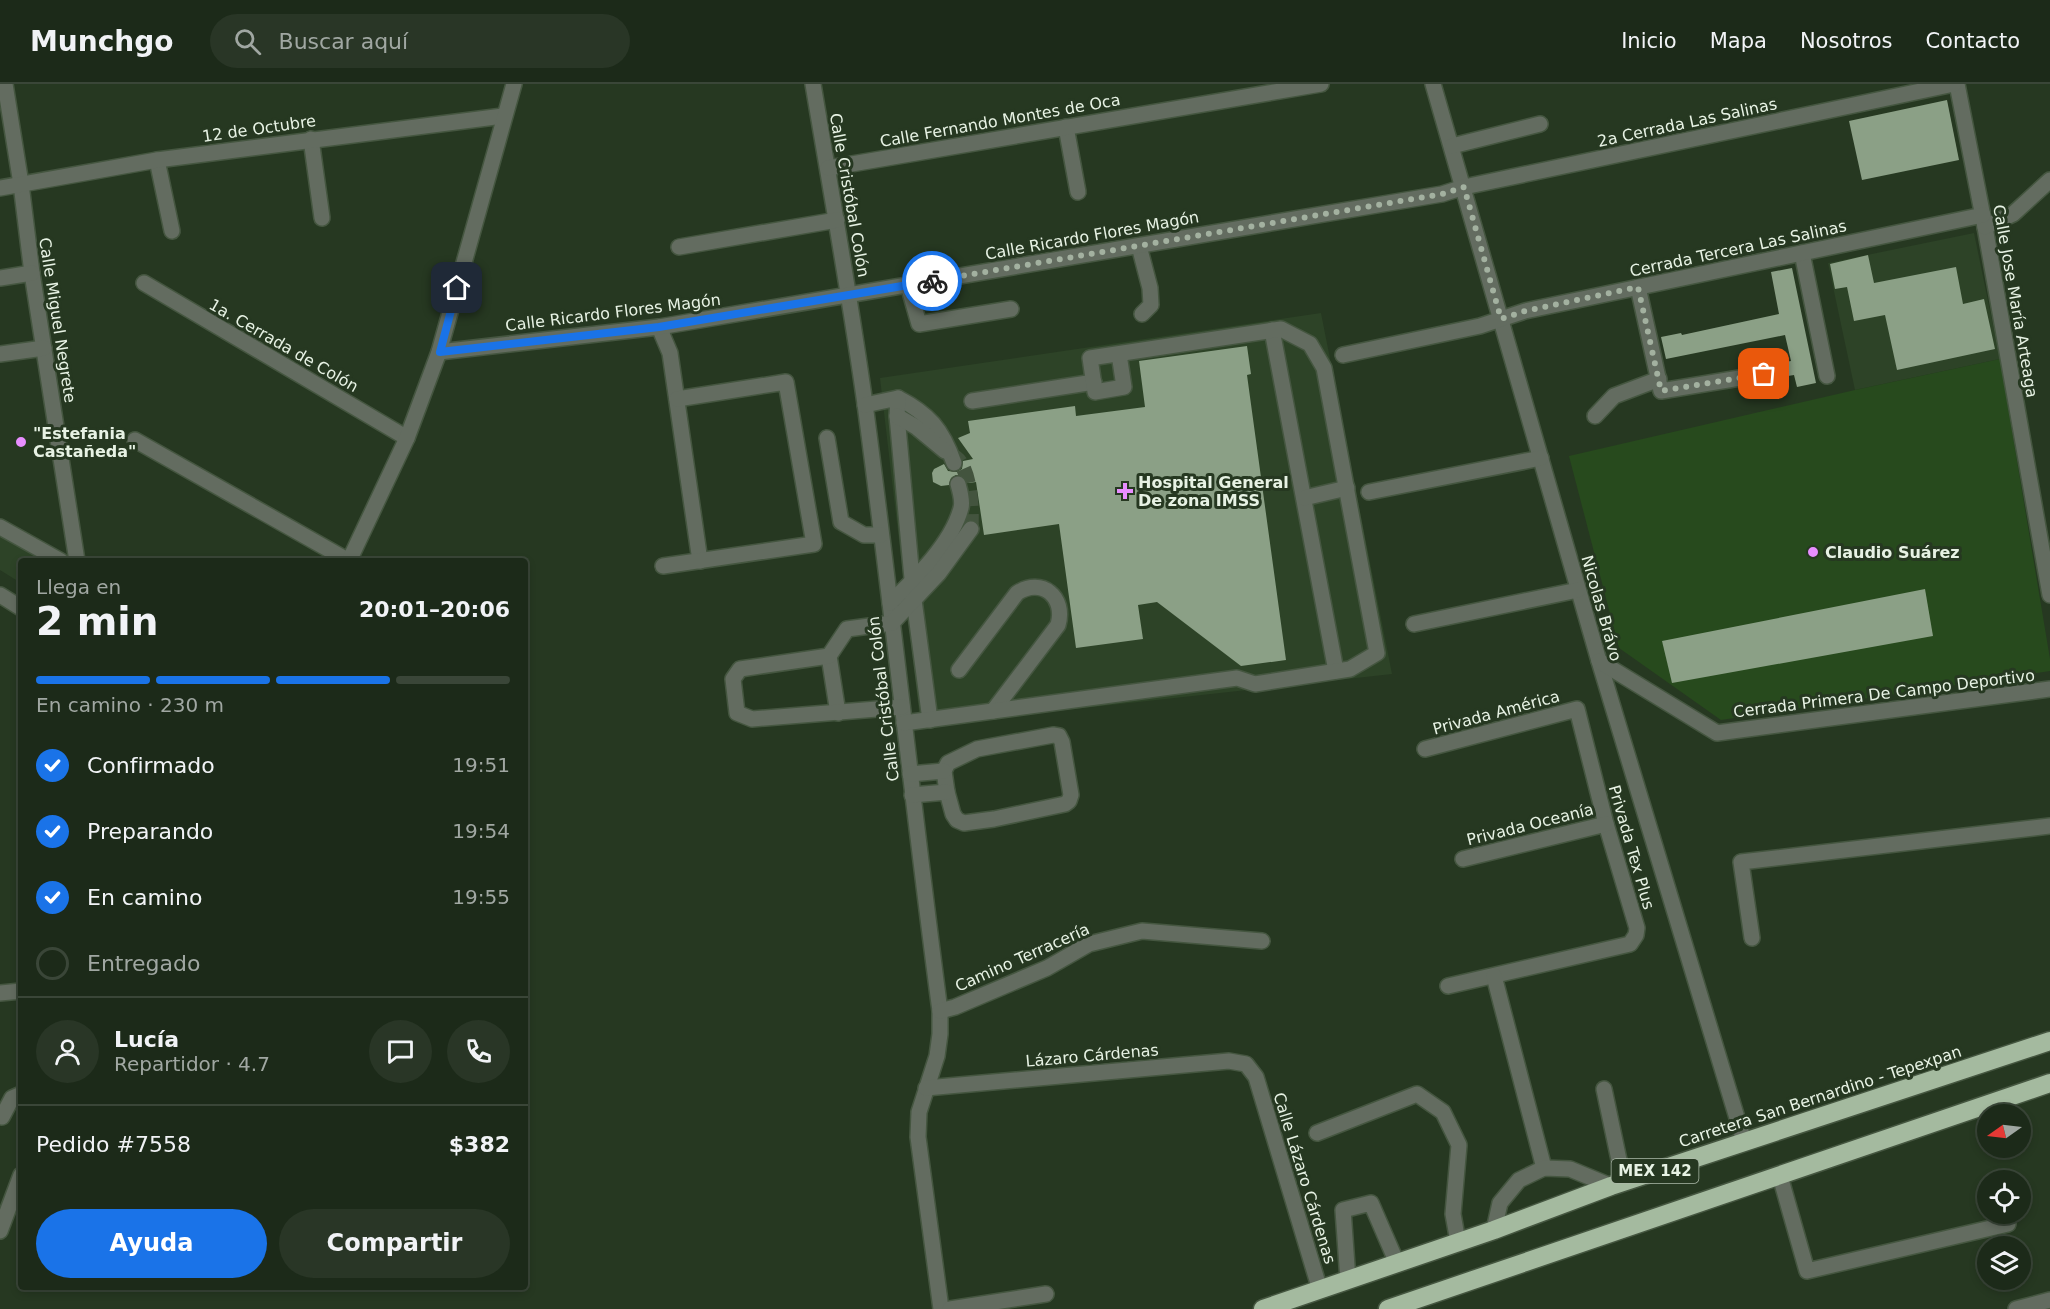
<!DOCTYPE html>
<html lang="es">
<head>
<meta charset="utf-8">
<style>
  :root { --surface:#1c2a19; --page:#293626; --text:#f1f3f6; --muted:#a0a7a2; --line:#3a4638; --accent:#1a73e8 }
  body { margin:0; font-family:"DejaVu Sans",sans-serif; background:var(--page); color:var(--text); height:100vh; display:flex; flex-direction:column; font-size:22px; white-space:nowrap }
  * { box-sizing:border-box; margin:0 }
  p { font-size:20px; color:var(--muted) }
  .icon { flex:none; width:33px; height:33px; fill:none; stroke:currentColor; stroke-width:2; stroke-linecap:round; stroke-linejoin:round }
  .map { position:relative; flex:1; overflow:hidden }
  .details { position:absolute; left:18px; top:474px; width:510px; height:732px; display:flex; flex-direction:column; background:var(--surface); border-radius:6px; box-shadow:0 3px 9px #0003,0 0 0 2px var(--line) }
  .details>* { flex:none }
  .needle { width:39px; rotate:256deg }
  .buttons { position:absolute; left:1977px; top:1020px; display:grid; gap:12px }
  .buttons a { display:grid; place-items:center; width:54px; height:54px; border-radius:50%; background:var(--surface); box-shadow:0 3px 9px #0003,0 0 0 2px var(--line); font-size:30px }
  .pin { position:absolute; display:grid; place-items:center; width:51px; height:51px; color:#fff; margin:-26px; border-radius:12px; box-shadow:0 3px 9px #0006 }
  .courier { position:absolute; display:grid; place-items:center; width:60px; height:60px; margin:-30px; border:4px solid #1a73e8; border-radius:50%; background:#fff; color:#222; box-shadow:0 2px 8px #0007 }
  .headline em { font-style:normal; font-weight:800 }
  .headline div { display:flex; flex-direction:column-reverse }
  .headline { display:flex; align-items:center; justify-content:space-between; height:102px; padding:0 18px }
  h1 { font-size:39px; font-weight:800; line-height:45px }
  .bar { display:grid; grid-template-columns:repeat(4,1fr); gap:9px 6px; align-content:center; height:72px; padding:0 18px }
  .bar i { height:8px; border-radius:4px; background:var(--line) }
  .bar .active { background:var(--accent) }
  .bar p { grid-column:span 4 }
  .line { display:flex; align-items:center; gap:15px; padding:0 18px; border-top:2px solid var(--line) }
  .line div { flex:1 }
  .round { display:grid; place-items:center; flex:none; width:63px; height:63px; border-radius:32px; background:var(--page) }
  ol { padding:0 18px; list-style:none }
  li { display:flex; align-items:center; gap:18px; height:66px }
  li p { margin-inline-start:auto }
  li .icon { padding:6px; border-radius:50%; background:var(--accent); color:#fff; stroke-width:4 }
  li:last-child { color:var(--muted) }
  li i { width:33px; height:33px; border:3px solid var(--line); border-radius:50% }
  .button { display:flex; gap:12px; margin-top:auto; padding:12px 18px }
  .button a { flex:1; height:69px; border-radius:36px; background:var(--accent); color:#fff; font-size:24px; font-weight:800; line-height:69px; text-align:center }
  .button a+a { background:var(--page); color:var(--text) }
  header { display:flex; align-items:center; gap:36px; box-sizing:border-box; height:84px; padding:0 30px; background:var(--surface); border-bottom:2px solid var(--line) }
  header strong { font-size:28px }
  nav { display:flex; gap:33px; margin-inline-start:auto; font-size:21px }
  .search { width:420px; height:54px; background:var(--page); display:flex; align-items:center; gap:15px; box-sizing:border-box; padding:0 21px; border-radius:33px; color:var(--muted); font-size:22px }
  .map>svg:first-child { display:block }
  .built { fill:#2d4327 }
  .green { fill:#274a1d }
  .building { fill:#8ba086 }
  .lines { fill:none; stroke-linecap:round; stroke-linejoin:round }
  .minor-tunnel { stroke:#43543e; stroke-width:15; stroke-dasharray:15 8; stroke-linecap:butt }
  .minor-casing { stroke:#455640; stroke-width:18 }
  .highway-casing { stroke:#455640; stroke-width:21 }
  .minor { stroke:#636c60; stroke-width:15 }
  .highway { stroke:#a4ba9f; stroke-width:18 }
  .done { stroke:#a3b1a0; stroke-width:6; stroke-dasharray:0 10.8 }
  .route { stroke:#1a73e8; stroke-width:8 }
  .poi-dot { fill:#e88eff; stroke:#263821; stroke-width:2 }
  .labels { text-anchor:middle; stroke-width:6; stroke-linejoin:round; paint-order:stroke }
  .shield { fill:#263821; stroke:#adbaaa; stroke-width:1.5 }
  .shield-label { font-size:15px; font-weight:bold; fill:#e7f2e4 }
  .street-label { font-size:16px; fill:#e7f2e4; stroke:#263821 }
  .poi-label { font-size:16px; font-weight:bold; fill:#e7f2e4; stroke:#263821; text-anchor:start }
</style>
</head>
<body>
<header>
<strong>Munchgo</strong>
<div class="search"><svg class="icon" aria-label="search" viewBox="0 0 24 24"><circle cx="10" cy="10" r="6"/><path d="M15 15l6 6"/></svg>Buscar aquí</div>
<nav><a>Inicio</a><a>Mapa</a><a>Nosotros</a><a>Contacto</a></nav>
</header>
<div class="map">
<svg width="2050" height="1225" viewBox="0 0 2050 1225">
  <rect width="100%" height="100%" fill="#263821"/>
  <g class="built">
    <polygon points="1974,149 2000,275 1855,306 1828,179"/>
    <polygon points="1321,229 1392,590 1020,631 921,645 880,294"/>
    <polygon points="0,450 47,477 21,477 21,499 0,486"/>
  </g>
  <polygon class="green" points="2000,275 2050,575 2050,587 1721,636 1619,564 1569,372 1855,306"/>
  <g class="building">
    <polygon points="1947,16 1959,76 1862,96 1849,37"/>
    <polygon points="1868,171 1874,199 1956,183 1963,220 1984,215 1995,265 1897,286 1885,231 1854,237 1847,203 1835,205 1830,180"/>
    <polygon points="1792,184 1816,299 1797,303 1794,291 1788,292 1785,278 1791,277 1785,251 1666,275 1661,253 1681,249 1682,251 1779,230 1771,188"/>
    <polygon points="1247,262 1251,290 1247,291 1286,576 1241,582 1157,518 1138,521 1143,555 1076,564 1059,440 984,451 976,398 968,399 964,393 956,391 951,394 949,401 941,402 933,398 932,389 934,385 944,380 948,387 957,388 962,385 963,377 973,375 958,354 970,349 968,337 1075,322 1076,332 1145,323 1139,277"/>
    <polygon points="1925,505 1933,552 1672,599 1662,557"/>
  </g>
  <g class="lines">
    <path class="minor-tunnel" d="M 948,369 C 952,371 958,374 960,378 C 971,394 972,426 971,445"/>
    <g class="minor-casing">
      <g id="minor">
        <polyline points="5,0 21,100 32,189 77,477"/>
        <path d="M 813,0 C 831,107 850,213 865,320 C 892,522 913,725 940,927 L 940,950 L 937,972 L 919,1028 L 918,1053 L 941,1225"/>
        <polyline points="1433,0 1599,577 1744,1057"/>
        <polyline points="1957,0 1985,143 2050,511"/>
        <polyline points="1066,43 1078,108"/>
        <polyline points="311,55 322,134"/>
        <polyline points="1452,62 1540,40"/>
        <polyline points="157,76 172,147"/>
        <polyline points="828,84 1321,0"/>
        <polyline points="0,104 157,76 503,32"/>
        <polyline points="1985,143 2013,130 2050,96"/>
        <polyline points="1139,162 1150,204 1151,221 1142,230"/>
        <polyline points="679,163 837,136"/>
        <polyline points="1802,169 1827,292"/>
        <polyline points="0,194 32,189"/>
        <polyline points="144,199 407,354"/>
        <polyline points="908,201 919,240 1011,225"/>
        <polyline points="1638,203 1661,307 1764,290"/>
        <polyline points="659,243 670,269 700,477"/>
        <polyline points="1272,246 1336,587"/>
        <polyline points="439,268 659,243 1442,110 1464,103 1954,0"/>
        <polyline points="0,270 44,264"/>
        <polyline points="1343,271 1480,242 1525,227 1983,131"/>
        <path d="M 898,314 C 929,330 942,345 954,379"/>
        <polyline points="972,317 1094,298"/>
        <polyline points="865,321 898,314 897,332 914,516 930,636"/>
        <polyline points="897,332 916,343 945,367"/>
        <polyline points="1595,332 1614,312 1659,295"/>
        <polyline points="827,354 841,438 864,451 881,451"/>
        <polyline points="135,356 349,477"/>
        <polyline points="1369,408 1541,374"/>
        <polyline points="1304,414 1347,404"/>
        <polyline points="0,443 61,477"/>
        <polyline points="349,477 407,354 439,268 514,0"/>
        <polyline points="663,482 814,460 786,298 677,315"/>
        <polyline points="0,511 21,524"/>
        <path d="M 890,519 C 916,494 952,459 961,424 C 963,417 960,407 958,400"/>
        <polyline points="1414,540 1578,506"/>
        <polyline points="829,572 838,629"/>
        <polyline points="1599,577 1717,649 2050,605"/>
        <path d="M 959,586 L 1017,509 C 1042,493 1066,513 1058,541 L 993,627"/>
        <polyline points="902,623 752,635 737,629 733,595 740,585 829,572 847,545 892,539 939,489 971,445"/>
        <polyline points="904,639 1237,594 1255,600 1350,585 1377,569 1324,284 1310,260 1281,245 1090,274 1095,308 1124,303 1119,270"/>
        <polygon points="1053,651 1059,652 1062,658 1071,711 1069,717 1065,720 994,735 964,739 957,736 953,730 947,708 944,687 948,679 977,665"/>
        <polyline points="1425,665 1577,625 1606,740 1637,844 1636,851 1630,860 1448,902"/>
        <polyline points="910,690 944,687"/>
        <polyline points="912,711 947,708"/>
        <polyline points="1463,775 1606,740"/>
        <polyline points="1752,854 1741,778 2050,742"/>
        <polyline points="1494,892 1544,1084"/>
        <polyline points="0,909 21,907"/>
        <polyline points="940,927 955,923 1047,884 1089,860 1142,847 1262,857"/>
        <polyline points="926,1004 1229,977 1246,980 1256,993 1320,1206"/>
        <polyline points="1604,1005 1619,1076 1625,1097"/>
        <polyline points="2,1033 12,1014 21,1010"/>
        <polyline points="1317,1049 1417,1010 1443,1028 1459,1061 1453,1130 1458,1158"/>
        <polyline points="1780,1092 1807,1187 2008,1140"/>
        <polyline points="1494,1146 1500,1119 1519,1096 1544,1084 1570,1085 1611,1102"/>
        <polyline points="0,1147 21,1091"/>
        <polyline points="1348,1196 1343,1126 1371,1119 1397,1179"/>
        <polyline points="950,1225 1046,1210"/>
        <polyline points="2016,1225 2050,1216"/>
      </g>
    </g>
    <g class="highway-casing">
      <g id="highway">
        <polyline points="1263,1225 1494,1146 1611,1102 2050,957"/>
        <polyline points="1388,1225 2050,999"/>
      </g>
    </g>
    <use href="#minor" class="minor"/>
    <use href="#highway" class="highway"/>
  </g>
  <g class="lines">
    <polyline class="done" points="932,197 1442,110 1464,103 1501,235 1525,227 1638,203 1661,307 1764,290"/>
    <polyline class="route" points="457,204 440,268 659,243 932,197"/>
  </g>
  <g class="poi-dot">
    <circle cx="21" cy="358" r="6"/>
    <path d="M1122 398h6v6h6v6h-6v6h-6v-6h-6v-6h6z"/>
    <circle cx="1813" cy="468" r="6"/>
  </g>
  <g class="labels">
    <rect class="shield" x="1611.5" y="1075" width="87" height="24" rx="4.5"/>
    <g class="shield-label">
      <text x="1655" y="1092">MEX 142</text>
    </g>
    <g class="street-label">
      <text transform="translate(1000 36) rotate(-10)" y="6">Calle Fernando Montes de Oca</text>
      <text transform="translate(1687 38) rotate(-12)" y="6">2a Cerrada Las Salinas</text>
      <text transform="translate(259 44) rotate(-8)" y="6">12 de Octubre</text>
      <text transform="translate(850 111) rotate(80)" y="6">Calle Cristóbal Colón</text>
      <text transform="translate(1092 151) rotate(-10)" y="6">Calle Ricardo Flores Magón</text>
      <text transform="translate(1738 164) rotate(-12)" y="6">Cerrada Tercera Las Salinas</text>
      <text transform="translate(2016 217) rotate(80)" y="6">Calle Jose María Arteaga</text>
      <text transform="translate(613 228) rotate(-7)" y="6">Calle Ricardo Flores Magón</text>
      <text transform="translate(58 236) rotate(81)" y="6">Calle Miguel Negrete</text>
      <text transform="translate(284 261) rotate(30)" y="6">1a. Cerrada de Colón</text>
      <text transform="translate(1602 524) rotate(74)" y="6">Nicolas Brávo</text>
      <text transform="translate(1884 609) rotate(-7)" y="6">Cerrada Primera De Campo Deportivo</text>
      <text transform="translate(883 615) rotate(-97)" y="6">Calle Cristóbal Colón</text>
      <text transform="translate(1496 628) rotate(-15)" y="6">Privada América</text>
      <text transform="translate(1530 740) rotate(-14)" y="6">Privada Oceanía</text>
      <text transform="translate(1632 763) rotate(74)" y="6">Privada Tex Plus</text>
      <text transform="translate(1022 873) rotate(-24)" y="6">Camino Terracería</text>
      <text transform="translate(1092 971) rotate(-5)" y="6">Lázaro Cárdenas</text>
      <text transform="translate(1820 1012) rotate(-18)" y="6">Carretera San Bernardino - Tepexpan</text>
      <text transform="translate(1305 1094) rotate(73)" y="6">Calle Lázaro Cárdenas</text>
    </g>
    <g class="poi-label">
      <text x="33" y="355">"Estefania<tspan x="33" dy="18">Castañeda"</tspan></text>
      <text x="1138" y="404">Hospital General<tspan x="1138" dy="18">De zona IMSS</tspan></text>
      <text x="1825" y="474">Claudio Suárez</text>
    </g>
  </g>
</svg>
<div class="buttons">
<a><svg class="needle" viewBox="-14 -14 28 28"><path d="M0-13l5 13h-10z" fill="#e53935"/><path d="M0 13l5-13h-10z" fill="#a0a7a2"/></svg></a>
<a><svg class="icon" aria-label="locate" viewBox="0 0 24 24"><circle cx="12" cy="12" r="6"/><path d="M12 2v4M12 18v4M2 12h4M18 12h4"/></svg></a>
<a><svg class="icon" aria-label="layers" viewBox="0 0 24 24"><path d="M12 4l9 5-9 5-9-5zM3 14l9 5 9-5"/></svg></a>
</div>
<div class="pin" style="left:1764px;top:290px;background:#ea580c"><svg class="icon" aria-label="bag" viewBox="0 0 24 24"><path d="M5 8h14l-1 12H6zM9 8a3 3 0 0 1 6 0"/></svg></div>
<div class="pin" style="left:457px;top:204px;background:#1f2937"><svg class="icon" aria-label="home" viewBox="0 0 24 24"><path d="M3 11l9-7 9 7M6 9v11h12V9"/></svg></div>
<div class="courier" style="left:932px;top:197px"><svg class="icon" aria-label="bike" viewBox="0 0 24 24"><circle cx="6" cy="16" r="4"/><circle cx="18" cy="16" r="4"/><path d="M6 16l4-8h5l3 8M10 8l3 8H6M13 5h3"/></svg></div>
<section class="details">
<div class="headline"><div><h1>2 min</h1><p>Llega en</p></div><em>20:01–20:06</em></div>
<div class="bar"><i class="active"></i><i class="active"></i><i class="active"></i><i></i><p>En camino · 230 m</p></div>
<ol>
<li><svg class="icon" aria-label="check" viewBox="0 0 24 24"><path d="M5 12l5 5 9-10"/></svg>Confirmado<p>19:51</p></li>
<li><svg class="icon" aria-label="check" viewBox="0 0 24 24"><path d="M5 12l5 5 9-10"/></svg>Preparando<p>19:54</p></li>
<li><svg class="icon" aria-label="check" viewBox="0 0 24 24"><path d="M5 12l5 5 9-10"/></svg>En camino<p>19:55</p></li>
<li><i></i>Entregado</li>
</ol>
<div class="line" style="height:108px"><a class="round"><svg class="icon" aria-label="person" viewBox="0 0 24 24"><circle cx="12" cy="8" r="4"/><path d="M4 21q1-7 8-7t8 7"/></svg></a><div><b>Lucía</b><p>Repartidor · 4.7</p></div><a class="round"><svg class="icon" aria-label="chat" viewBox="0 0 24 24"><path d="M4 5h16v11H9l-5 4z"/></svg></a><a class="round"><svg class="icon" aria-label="phone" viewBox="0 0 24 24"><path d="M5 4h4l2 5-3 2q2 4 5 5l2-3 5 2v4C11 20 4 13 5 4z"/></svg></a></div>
<div class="line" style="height:78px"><div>Pedido #7558</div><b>$382</b></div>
<div class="button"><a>Ayuda</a><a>Compartir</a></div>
</section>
</div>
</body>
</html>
